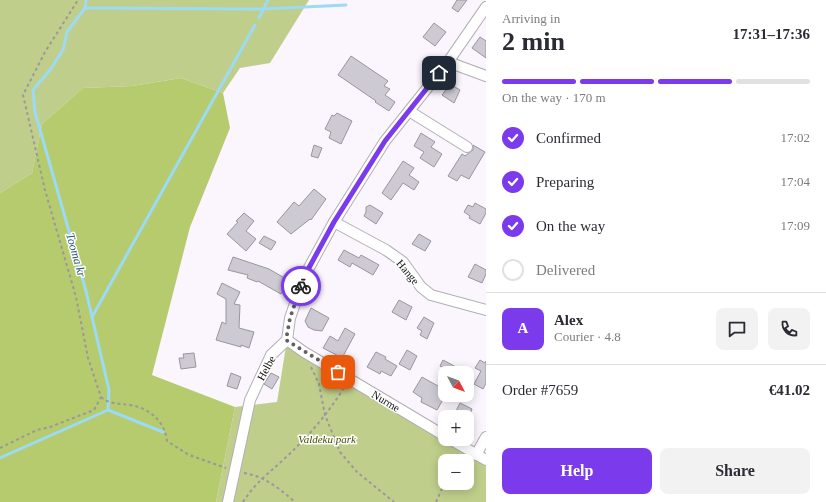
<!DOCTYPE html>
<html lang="en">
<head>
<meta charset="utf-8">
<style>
  :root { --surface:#fff; --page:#f2f2f3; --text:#2b2b33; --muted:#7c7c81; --line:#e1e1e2; --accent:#7c3aed }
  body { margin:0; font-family:Georgia,serif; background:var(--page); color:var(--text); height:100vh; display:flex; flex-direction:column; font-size:15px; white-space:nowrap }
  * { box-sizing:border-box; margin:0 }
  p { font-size:13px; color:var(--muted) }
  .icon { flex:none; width:22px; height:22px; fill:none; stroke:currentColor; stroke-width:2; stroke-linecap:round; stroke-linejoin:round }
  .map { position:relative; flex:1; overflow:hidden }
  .panel { display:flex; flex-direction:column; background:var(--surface); width:340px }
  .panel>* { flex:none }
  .needle { width:26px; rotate:131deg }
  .buttons { position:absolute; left:438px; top:366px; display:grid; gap:8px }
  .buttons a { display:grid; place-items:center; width:36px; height:36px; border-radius:8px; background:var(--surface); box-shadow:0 2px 10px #0003; font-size:20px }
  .pin { position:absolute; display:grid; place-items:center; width:34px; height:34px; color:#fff; margin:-17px; border-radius:8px; box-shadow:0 2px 6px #0006 }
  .courier { position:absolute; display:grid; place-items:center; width:40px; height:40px; margin:-20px; border:3px solid #7c3aed; border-radius:50%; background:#fff; color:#222; box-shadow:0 1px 5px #0007 }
  .overview em { font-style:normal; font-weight:700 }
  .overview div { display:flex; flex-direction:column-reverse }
  .overview { display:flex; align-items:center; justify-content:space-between; height:68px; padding:0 16px }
  h1 { font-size:26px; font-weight:700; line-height:30px }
  .bar { display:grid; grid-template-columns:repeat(4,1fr); gap:6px 4px; align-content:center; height:48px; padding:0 16px }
  .bar i { height:5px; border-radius:3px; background:var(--line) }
  .bar .current { background:var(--accent) }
  .bar p { grid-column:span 4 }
  .line { display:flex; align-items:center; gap:10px; padding:0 16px; border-top:1px solid var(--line) }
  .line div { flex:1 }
  .round { display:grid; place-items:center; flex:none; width:42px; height:42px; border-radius:8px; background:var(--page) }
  ol { padding:0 16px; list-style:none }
  li { display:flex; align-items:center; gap:12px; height:44px }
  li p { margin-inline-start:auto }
  li .icon { padding:4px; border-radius:50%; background:var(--accent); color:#fff; stroke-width:4 }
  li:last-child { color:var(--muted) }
  li i { width:22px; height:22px; border:2px solid var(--line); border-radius:50% }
  .cta { display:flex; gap:8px; margin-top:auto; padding:8px 16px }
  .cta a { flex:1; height:46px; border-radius:8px; background:var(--accent); color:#fff; font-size:16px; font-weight:700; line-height:46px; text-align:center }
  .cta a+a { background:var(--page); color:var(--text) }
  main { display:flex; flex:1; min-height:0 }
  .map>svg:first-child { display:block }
  .green { fill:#bfcf8b; fill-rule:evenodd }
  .forest { fill:#b6cb6d }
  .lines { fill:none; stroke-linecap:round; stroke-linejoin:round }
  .stream { stroke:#9cdaf5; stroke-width:3 }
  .building { fill:#cdcad3; stroke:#98969e }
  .minor-casing { stroke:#b3aeb5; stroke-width:12 }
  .path { stroke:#9c979d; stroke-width:2; stroke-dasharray:3 3; stroke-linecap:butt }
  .minor { stroke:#fff; stroke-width:10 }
  .done { stroke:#636064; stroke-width:4; stroke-dasharray:0 7.2 }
  .route { stroke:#7c3aed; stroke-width:5 }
  .labels { text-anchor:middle; stroke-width:3; stroke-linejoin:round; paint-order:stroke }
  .street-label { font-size:11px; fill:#110f11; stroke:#fff }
  .park-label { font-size:11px; font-style:italic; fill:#424e05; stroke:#fff }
  .water-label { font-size:12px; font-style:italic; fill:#245468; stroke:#fff }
</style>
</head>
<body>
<main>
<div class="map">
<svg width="486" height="502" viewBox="0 0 486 502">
  <rect width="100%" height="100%" fill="#fbf5fd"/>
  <g class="green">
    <polygon points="0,0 309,0 270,63 240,68 223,93 181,78 132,86 83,88 42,124 32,173 0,193"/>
    <path d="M 287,340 L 486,460 L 486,502 L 216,502 L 235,407 L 277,402 ZM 445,461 L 467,461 L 467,483 L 445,483 Z"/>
  </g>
  <polygon class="forest" points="181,78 223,93 230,128 190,227 152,375 235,407 216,502 0,502 0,193 32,173 42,124 83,88 132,86"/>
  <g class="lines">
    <g class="stream">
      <polyline points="85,8 263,9 346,5"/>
      <polyline points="259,18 268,0"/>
      <polyline points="92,317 255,25"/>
      <polyline points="108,410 163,432"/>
      <polyline points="0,458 108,410 109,390 86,291 35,112 33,90 50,70 63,50 67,32 85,8 86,0"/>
    </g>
  </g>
  <g class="building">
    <polygon points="457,0 467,0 458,12 452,8"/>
    <polygon points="434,23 446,32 435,46 423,37"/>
    <polygon points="480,37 486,41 486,58 472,48"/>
    <polygon points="351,56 388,81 384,86 390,89 385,95 395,102 389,111 375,102 376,101 338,75"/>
    <polygon points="450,84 460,90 454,103 442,95"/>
    <polygon points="337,113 352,121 341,144 329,138 331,132 325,129 332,115 334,116"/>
    <polygon points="421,133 435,142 431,147 442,154 434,167 420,158 424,152 414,146"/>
    <polygon points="314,145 322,148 318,158 311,156"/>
    <polygon points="473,145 485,152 469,179 461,175 457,181 448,176 462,154 465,156 470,152 473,150"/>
    <polygon points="403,161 414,168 409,175 419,182 414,190 403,183 391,200 382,193"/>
    <polygon points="314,189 326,199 311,220 310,219 291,234 277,222 294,202 299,206"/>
    <polygon points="475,203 486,209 486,213 480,224 469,218 470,216 464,212 468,205 473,207"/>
    <polygon points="370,205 383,213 376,224 364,216 366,212 366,207"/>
    <polygon points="244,213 254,221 246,231 256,239 246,251 227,234 238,222 236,221"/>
    <polygon points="419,234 431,241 425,251 412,244"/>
    <polygon points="264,236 276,242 271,250 259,243"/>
    <polygon points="344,250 359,258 361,255 379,265 373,275 352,263 350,267 338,260"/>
    <polygon points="233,257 269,269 288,280 281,294 258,281 257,282 247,278 248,275 228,270"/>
    <polygon points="475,264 486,270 486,274 482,283 468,277"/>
    <polygon points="222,283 240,292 234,304 240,305 239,328 254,332 249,348 241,345 241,347 216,340 222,322 226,324 226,299 217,294"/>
    <polygon points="399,300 412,307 406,320 392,312"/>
    <polygon points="311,308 329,318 322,331 314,330 308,327 305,321"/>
    <polygon points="424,317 434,323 427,339 420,335 422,331 417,328"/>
    <polygon points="345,328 355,334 342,358 323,348 330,336 338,341"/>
    <polygon points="407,350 417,356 410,370 399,364"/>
    <polygon points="376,352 386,357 385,359 397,366 391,376 381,371 380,374 367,367"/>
    <polygon points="194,353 196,367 181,369 179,358 184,358 183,354"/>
    <polygon points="443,360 456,367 453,373 440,366"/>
    <polygon points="480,360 485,363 486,361 486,383 483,389 474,384 481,371 475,368"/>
    <polygon points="231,373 241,377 237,389 227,386"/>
    <polygon points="271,373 279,377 272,389 264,384"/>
    <polygon points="422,377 445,390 445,396 437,410 421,402 422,398 413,392"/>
    <polygon points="460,403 472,409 469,417 453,417"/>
  </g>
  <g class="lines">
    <g class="minor-casing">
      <g id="minor">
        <polyline points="448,62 486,76"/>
        <polyline points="409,111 467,147"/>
        <polyline points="334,222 386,250 403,262 421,287 431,295 486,310"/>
        <polyline points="287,340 304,352 445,436"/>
        <polyline points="450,439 486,460"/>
        <polyline points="476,455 486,437"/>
        <polyline points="228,502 250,400 271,355 287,340 290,318 305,275 334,222 385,141 448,62 486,7"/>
      </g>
    </g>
    <g class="path">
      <polyline points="311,367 319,384 325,415 340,452 357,472 394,502"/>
      <path d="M 101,397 C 111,405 118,403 130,405 C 150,408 165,422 167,441 L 189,455 L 226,468"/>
      <polyline points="0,448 37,430 50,427 94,410 101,397 88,358 76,297 45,190 23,95 45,52 78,0"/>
      <polyline points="455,461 458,454"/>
      <path d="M 244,473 C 264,476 280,489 295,502"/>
      <path d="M 243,502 C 255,483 268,474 283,460 C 307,438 328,414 345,386"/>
      <polyline points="436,502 445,482"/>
    </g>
    <use href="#minor" class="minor"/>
  </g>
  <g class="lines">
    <polyline class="done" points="301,286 290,318 286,340 338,372"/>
    <polyline class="route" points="301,286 305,275 334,222 385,141 439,73"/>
  </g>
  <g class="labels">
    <g class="street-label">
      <text transform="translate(408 272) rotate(50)" y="4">Hange</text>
      <text transform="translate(266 368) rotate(-61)" y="4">Helbe</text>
      <text transform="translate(386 401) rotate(31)" y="4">Nurme</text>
    </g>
    <g class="park-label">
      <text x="327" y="443">Valdeku park</text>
    </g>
    <g class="water-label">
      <text transform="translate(76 255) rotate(74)" y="4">Tooma kr</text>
    </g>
  </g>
</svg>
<div class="buttons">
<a><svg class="needle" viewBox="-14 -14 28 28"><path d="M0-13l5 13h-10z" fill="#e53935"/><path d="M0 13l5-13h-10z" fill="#7c7c81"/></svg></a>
<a>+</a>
<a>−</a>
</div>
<div class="pin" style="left:338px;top:372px;background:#ea580c"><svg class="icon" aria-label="bag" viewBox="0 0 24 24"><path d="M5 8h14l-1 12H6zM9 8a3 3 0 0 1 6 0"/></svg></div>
<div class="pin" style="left:439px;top:73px;background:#1f2937"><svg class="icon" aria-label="home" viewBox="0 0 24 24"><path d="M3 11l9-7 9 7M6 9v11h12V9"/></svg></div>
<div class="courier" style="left:301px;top:286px"><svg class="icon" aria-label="bike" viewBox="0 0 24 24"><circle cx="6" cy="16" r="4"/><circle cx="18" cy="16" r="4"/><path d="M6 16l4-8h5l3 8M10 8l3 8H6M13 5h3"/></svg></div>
</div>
<section class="panel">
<div class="overview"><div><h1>2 min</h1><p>Arriving in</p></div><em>17:31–17:36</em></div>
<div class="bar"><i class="current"></i><i class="current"></i><i class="current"></i><i></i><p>On the way · 170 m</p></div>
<ol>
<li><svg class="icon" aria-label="check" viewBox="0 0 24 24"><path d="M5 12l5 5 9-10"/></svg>Confirmed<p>17:02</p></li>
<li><svg class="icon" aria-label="check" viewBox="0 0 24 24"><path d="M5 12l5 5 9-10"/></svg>Preparing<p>17:04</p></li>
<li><svg class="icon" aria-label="check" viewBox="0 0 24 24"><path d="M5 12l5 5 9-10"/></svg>On the way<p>17:09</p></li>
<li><i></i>Delivered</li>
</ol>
<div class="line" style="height:72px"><b class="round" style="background:var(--accent);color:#fff">A</b><div><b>Alex</b><p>Courier · 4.8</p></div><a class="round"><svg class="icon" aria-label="chat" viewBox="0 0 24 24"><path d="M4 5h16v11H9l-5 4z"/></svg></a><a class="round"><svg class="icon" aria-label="phone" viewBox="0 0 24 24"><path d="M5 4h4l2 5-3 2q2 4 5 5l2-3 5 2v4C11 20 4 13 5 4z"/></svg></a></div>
<div class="line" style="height:52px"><div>Order #7659</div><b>€41.02</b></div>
<div class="cta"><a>Help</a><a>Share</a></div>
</section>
</main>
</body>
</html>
